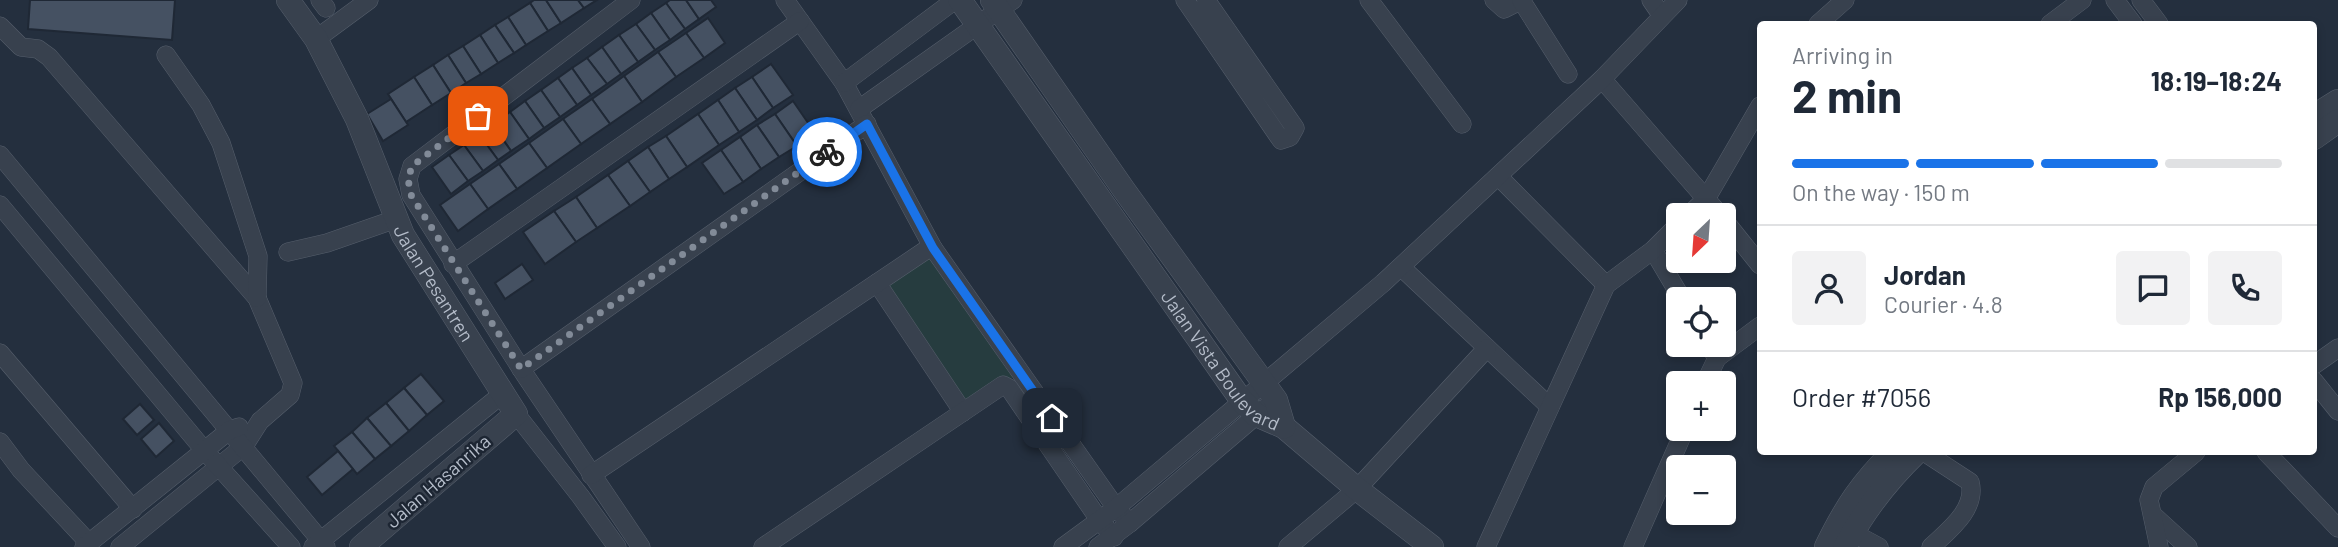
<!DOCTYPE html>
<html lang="en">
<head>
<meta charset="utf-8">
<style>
  :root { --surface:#fff; --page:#f2f2f3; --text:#1f2937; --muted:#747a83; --line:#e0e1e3; --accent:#1a73e8 }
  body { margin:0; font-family:Barlow,sans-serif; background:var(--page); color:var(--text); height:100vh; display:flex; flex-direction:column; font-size:26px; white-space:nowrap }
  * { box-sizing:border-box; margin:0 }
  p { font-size:23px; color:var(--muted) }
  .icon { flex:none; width:38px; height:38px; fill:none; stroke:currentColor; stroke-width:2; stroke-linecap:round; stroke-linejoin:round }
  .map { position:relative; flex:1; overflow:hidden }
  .sheet { position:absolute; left:1757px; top:21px; width:560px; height:434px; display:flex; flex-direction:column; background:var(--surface); border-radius:7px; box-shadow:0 4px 10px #0003 }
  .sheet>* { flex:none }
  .needle { width:46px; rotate:205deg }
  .fabs { position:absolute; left:1666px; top:203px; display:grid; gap:14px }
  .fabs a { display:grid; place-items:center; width:70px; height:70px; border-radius:7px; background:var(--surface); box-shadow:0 4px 10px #0003; font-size:35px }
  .pin { position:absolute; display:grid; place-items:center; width:60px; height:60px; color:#fff; margin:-30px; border-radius:14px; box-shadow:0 4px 10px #0006 }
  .courier { position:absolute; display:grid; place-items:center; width:70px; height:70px; margin:-35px; border:5px solid #1a73e8; border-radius:50%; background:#fff; color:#222; box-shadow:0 2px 9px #0007 }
  .summary em { font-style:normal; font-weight:700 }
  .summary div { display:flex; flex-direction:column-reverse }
  .summary { display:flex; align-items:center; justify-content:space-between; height:119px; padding:0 35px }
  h1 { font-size:46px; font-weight:700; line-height:52px }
  .bar { display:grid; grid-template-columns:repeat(4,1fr); gap:10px 7px; align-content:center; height:84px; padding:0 35px }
  .bar i { height:9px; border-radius:5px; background:var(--line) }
  .bar .on { background:var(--accent) }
  .bar p { grid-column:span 4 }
  .line { display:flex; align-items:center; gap:18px; padding:0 35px; border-top:2px solid var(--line) }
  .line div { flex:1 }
  .round { display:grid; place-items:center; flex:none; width:74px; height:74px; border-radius:7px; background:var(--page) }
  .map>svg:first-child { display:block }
  .green { fill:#263c3f }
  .building { fill:#455162; stroke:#1f2835; stroke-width:2 }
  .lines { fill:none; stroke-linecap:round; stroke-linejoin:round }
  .minor-casing { stroke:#565f6c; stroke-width:19 }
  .tertiary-casing { stroke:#565f6c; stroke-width:24 }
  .minor { stroke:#38414e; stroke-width:18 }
  .tertiary { stroke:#38414e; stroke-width:23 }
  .done { stroke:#828b98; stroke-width:7; stroke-dasharray:0 12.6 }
  .route { stroke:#1a73e8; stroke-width:9 }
  .labels { text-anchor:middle; stroke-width:5; stroke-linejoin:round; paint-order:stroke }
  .street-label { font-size:19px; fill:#b4bcc9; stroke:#1d2633 }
</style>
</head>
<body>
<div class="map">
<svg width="2338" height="547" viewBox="0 0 2338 547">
  <rect width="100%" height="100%" fill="#242f3e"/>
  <polygon class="green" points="933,248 1021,372 963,412 877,283"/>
  <g class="building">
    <polygon points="30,0 175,0 172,40 28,29"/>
    <polygon points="534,0 546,0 561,23 548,31 530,3"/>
    <polygon points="546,0 578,0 584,8 561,23"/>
    <polygon points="578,0 597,0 584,8"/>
    <polygon points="670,0 686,0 699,19 685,29 666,3"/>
    <polygon points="686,0 711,0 716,7 699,19"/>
    <polygon points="530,3 548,31 526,45 508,17"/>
    <polygon points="666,3 685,29 670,40 651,13"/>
    <polygon points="651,13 670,40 655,50 636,24"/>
    <polygon points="508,17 526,45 514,53 495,25"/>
    <polygon points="708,18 725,43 704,58 686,33"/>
    <polygon points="636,24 655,50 638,62 619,35"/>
    <polygon points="495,25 514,53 498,63 480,35"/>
    <polygon points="686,33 704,58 676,77 658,52"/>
    <polygon points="480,35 498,63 481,74 463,46"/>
    <polygon points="619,35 638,62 621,74 602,47"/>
    <polygon points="463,46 481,74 466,83 448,55"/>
    <polygon points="602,47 621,74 607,84 587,58"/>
    <polygon points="658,52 676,77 642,102 624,76"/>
    <polygon points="448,55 466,83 451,93 433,65"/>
    <polygon points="587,58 607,84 591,95 572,68"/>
    <polygon points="771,64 793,95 773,108 752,77"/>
    <polygon points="433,65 451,93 432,105 414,77"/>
    <polygon points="572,68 591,95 577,105 558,78"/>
    <polygon points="624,76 642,102 610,124 592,99"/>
    <polygon points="414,77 432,105 406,122 388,94"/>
    <polygon points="752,77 773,108 757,120 735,88"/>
    <polygon points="558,78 577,105 560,117 541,90"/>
    <polygon points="735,88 757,120 739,132 718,100"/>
    <polygon points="541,90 560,117 544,128 525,101"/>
    <polygon points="391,99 408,125 383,141 367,114"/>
    <polygon points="592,99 610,124 581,144 563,119"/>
    <polygon points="718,100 739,132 719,145 698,114"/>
    <polygon points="525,101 544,128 529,139 510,112"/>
    <polygon points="793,101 815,133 797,146 775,114"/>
    <polygon points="510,112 529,139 511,151 492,124"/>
    <polygon points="698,114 719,145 687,167 666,136"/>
    <polygon points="775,114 797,146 779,157 757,125"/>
    <polygon points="563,119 581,144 547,168 529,143"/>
    <polygon points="492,124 511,151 498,160 479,134"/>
    <polygon points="757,125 779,157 761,169 740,137"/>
    <polygon points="479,134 498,160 483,171 464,145"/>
    <polygon points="666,136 687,167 669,179 648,147"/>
    <polygon points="740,137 761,169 743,182 721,150"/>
    <polygon points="529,143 547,168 517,189 499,164"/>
    <polygon points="464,145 483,171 468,181 449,155"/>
    <polygon points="648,147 669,179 650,192 628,161"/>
    <polygon points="721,150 743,182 724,194 702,163"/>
    <polygon points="449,155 468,181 451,194 432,167"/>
    <polygon points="628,161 650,192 630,206 608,175"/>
    <polygon points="499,164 517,189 488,209 470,184"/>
    <polygon points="608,175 630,206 597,228 576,197"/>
    <polygon points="470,184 488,209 458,231 440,205"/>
    <polygon points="576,197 597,228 576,242 554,211"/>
    <polygon points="554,211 576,242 545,264 523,232"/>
    <polygon points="522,264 533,280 505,299 495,283"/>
    <polygon points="421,374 444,401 427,415 404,388"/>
    <polygon points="404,388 427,415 409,431 386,403"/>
    <polygon points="386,403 409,431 391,446 367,418"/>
    <polygon points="140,404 154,420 137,435 123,419"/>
    <polygon points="367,418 391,446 375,459 352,432"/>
    <polygon points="159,423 174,441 156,457 141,439"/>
    <polygon points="352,432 375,459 357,474 334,446"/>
    <polygon points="338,451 353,469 322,495 307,477"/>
  </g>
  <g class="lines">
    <g class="minor-casing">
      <g id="minor">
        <polyline points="320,0 326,8"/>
        <polyline points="631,0 412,166 408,179 411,195 525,375 641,547"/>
        <polyline points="785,0 844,83 933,248"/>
        <polyline points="1185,0 1281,140 1290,137 1295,128 1206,0"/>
        <polyline points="1369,0 1462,124"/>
        <polyline points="1494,0 1504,9 1516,3 1518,0"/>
        <polyline points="1521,0 1568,74"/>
        <polyline points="1651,0 1662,16"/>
        <polyline points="2115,0 2133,24"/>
        <polyline points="2141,0 2159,24"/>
        <polyline points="1818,24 1845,0"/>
        <polyline points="2050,24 2082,0"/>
        <polyline points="0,26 21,47 38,49 49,57 257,298 293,383 290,395 260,421 244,446 120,547"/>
        <polyline points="316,39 369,0"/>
        <polyline points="166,55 201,105 221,143 258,256 257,298"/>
        <polyline points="1602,79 1720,215"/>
        <polyline points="844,83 955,0"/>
        <polyline points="859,109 1013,0"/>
        <polyline points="0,155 326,547"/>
        <polyline points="1499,177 1606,285"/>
        <polyline points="0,205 204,450 291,547"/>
        <polyline points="1689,215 1706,199 1760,106"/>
        <polyline points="1724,220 1760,265"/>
        <polyline points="1653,250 1682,299"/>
        <polyline points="288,252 327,243 396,219"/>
        <polyline points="453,264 800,21"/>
        <polyline points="1401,267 1550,407"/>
        <polyline points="877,283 963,412"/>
        <polyline points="0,353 133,509"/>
        <polyline points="1717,358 1760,326"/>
        <polyline points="2314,365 2338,348"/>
        <polyline points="521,369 867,124"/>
        <polyline points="2314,381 2338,411"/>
        <polyline points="1705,383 1717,358 1709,345"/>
        <polyline points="516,414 581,497 617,547"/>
        <polyline points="0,442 21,470 89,543"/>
        <path d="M 1924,452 L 1970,482 C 1977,509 1949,530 1931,547"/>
        <polyline points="2266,452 2338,528"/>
        <polyline points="591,475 926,250 933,248 1116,508 1130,523"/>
        <polyline points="2154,516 2188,547"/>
        <polyline points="1842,527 1879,547"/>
        <polyline points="84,547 230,430 239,427"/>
        <polyline points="313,547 495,400"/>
        <polyline points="763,547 1003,385 1009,388 1100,521 1114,537"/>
        <polyline points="1063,547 1116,508 1383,283 1602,79 1678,0"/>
        <polyline points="1098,547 1130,523 1265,408"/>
        <polyline points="1288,547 1357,489 1487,348"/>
        <polyline points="1486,547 1606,285 1653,250 1678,225"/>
        <polyline points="1633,547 1685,429"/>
        <polyline points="2159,547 2149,500 2154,487 2196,452"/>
      </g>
    </g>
    <g class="tertiary-casing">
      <g id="tertiary">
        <path id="s1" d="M 288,0 L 316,39 L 357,119 L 403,235 L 516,414 L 361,547"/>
        <path id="s2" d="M 960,0 L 1242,401 L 1256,415 L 1284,427 L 1357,489 L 1432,547"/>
        <polyline points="992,0 1124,190 1276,400 1284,427"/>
        <polyline points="2314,116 2338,101"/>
        <polyline points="2314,138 2338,121"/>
        <path d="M 1826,547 C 1845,508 1862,482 1893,452"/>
        <path d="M 1845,547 C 1864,510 1888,480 1917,452"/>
      </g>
    </g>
    <use href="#minor" class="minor"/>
    <use href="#tertiary" class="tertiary"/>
  </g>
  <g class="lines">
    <polyline class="done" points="478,116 412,166 408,179 411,195 521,369 827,152"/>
    <polyline class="route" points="827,152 867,124 933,248 1052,418"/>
  </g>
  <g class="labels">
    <g class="street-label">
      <text dy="7" stroke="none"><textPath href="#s1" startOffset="320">Jalan Pesantren</textPath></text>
      <text dy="7" stroke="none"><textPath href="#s2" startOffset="446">Jalan Vista Boulevard</textPath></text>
      <text transform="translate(438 481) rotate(-41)" y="7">Jalan Hasanrika</text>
    </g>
  </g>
</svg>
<div class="fabs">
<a><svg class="needle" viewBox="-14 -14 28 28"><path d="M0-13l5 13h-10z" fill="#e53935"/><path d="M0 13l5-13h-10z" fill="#747a83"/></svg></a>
<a><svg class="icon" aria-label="locate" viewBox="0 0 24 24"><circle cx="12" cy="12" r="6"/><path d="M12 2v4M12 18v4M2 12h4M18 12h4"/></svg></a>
<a>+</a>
<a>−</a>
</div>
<div class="pin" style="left:478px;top:116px;background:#ea580c"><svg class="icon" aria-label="bag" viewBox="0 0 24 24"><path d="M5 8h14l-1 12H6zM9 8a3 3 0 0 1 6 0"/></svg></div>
<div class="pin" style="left:1052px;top:418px;background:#1f2937"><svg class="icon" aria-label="home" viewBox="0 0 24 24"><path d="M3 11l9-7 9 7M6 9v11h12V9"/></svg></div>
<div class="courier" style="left:827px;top:152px"><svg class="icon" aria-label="bike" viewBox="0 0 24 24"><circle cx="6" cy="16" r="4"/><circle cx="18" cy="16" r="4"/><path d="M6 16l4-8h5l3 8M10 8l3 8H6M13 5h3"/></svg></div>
<section class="sheet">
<div class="summary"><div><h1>2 min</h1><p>Arriving in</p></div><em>18:19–18:24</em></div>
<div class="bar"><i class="on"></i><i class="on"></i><i class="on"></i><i></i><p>On the way · 150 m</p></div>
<div class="line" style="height:126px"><a class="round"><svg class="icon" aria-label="person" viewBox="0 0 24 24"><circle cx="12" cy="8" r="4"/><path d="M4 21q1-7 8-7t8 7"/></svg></a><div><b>Jordan</b><p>Courier · 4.8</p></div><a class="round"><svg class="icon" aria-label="chat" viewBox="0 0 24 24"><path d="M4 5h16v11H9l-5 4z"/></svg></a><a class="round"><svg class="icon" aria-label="phone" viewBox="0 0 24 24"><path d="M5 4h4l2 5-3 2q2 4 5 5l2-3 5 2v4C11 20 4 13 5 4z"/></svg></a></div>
<div class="line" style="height:91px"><div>Order #7056</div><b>Rp 156,000</b></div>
</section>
</div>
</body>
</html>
